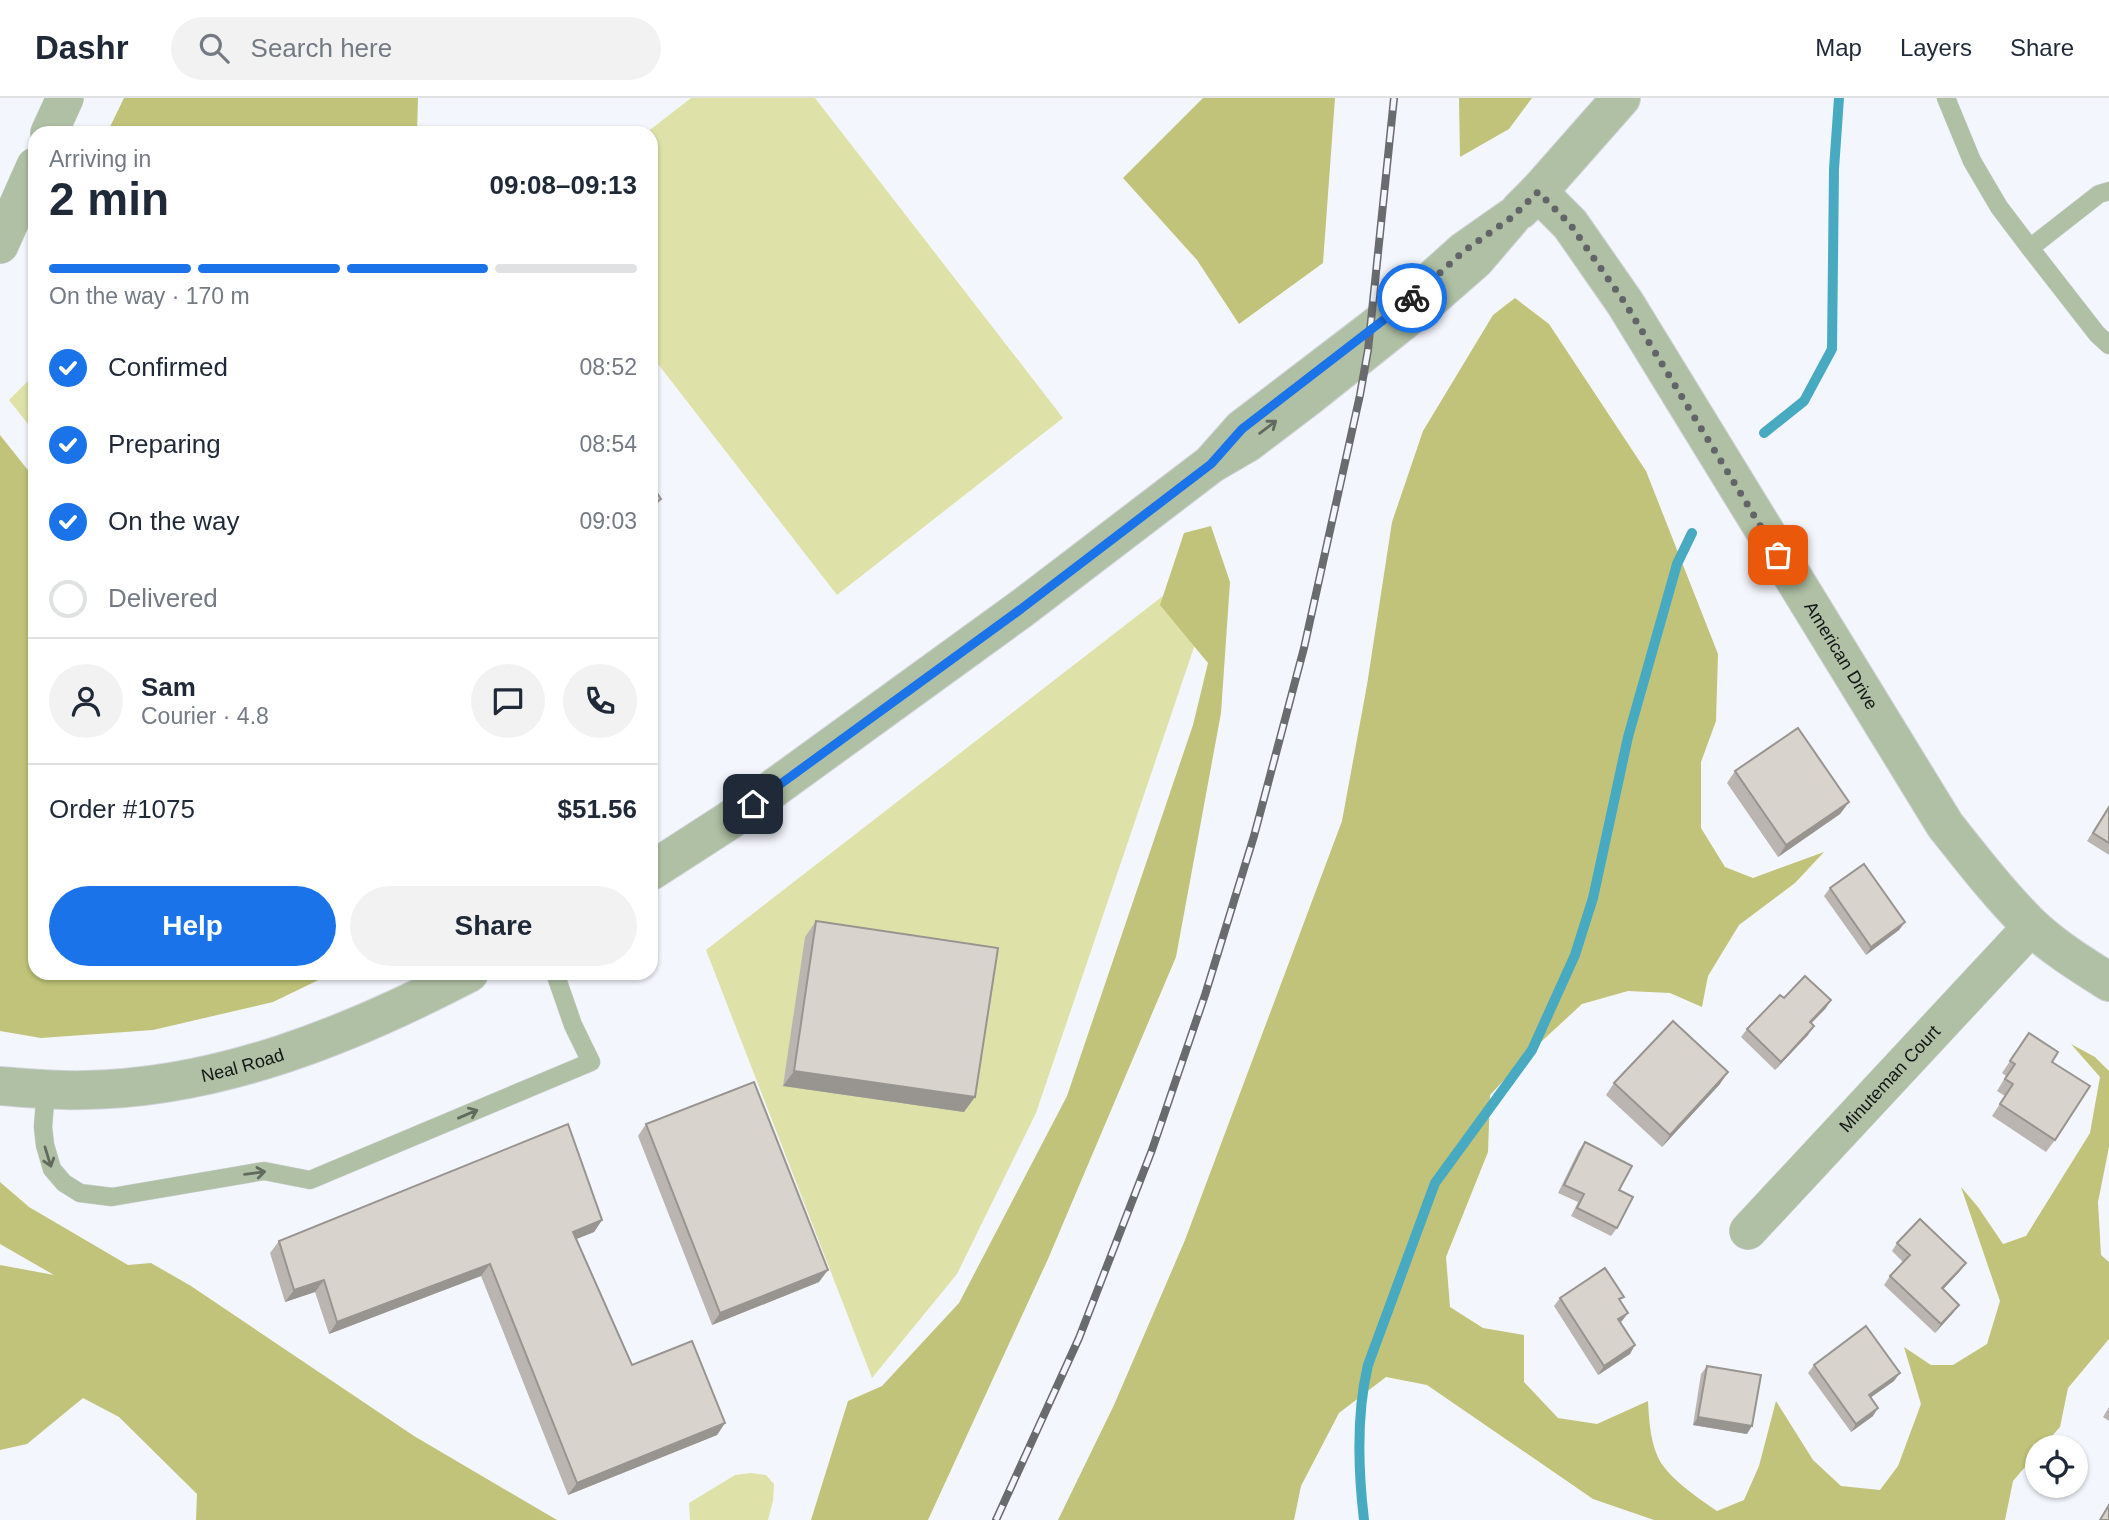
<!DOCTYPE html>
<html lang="en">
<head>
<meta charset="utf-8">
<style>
  :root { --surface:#fff; --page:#f2f2f3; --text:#1f2937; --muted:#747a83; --line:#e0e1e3; --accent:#1a73e8 }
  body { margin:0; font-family:Helvetica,sans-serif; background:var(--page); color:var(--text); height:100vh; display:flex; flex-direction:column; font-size:26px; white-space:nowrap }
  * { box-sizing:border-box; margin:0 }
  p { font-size:23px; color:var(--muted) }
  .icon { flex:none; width:38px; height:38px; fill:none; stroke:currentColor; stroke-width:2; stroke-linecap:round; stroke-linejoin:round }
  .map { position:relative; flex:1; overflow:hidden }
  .sheet { position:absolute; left:28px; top:28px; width:630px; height:854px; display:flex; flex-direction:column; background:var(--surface); border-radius:21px; box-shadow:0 2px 5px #0004 }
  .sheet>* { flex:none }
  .buttons { position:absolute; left:2025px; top:1337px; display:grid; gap:14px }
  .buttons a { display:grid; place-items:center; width:63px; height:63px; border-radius:50%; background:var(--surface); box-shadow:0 2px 5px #0004; font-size:35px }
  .pin { position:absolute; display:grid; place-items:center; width:60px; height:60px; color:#fff; margin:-30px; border-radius:14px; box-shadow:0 4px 10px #0006 }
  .courier { position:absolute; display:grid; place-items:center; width:70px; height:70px; margin:-35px; border:5px solid #1a73e8; border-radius:50%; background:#fff; color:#222; box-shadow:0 2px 9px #0007 }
  .overview em { font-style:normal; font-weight:600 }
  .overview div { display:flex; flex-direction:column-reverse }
  .overview { display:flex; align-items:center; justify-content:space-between; height:119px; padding:0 21px }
  h1 { font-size:46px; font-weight:600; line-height:52px }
  .bar { display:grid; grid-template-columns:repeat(4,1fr); gap:10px 7px; align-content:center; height:84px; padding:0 21px }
  .bar i { height:9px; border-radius:5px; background:var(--line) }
  .bar .on { background:var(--accent) }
  .bar p { grid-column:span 4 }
  .line { display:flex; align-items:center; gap:18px; padding:0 21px; border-top:2px solid var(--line) }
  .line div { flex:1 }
  .round { display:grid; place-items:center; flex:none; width:74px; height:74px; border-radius:37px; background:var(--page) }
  ol { padding:0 21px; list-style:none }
  li { display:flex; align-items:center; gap:21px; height:77px }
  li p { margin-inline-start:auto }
  li .icon { padding:7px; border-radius:50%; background:var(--accent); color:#fff; stroke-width:4 }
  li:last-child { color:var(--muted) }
  li i { width:38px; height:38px; border:4px solid var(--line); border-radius:50% }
  .button { display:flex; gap:14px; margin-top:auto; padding:14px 21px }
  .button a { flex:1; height:80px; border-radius:42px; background:var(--accent); color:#fff; font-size:28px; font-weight:600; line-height:80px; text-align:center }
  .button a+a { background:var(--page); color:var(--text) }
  header { display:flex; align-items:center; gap:42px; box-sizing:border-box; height:98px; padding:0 35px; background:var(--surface); border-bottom:2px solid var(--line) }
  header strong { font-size:33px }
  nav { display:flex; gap:38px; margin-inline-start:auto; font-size:24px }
  .search { width:490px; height:63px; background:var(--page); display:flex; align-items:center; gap:18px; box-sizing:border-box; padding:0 24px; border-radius:38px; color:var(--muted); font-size:26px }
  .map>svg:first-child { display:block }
  .green { fill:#dee2a9 }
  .forest { fill:#c0c379 }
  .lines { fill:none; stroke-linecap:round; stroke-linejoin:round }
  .stream { stroke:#47aac1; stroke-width:10 }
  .service-casing { stroke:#d0d2d8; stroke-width:19 }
  .minor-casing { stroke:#d0d2d8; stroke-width:38 }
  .tertiary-casing { stroke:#d0d2d8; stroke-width:40 }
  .service { stroke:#afc0a4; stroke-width:18 }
  .minor { stroke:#afc0a4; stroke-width:37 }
  .tertiary { stroke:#afc0a4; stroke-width:38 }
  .rail-casing { stroke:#6a6b6f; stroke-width:8 }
  .rail { stroke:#f4f6fd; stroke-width:5; stroke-dasharray:16; stroke-linecap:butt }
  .wall { fill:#bbb5b1 }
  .shaded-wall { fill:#989490 }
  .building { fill:#d9d3ce; stroke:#989490; stroke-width:2 }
  .oneway { stroke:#626a5e }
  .done { stroke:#626468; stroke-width:7; stroke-dasharray:0 12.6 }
  .route { stroke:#1a73e8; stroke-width:9 }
  .labels { text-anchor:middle; stroke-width:5; stroke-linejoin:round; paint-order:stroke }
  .street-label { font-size:18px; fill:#141517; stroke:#f4f6fd }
</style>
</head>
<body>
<header>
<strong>Dashr</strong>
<div class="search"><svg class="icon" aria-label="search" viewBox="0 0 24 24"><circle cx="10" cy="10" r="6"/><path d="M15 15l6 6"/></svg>Search here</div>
<nav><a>Map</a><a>Layers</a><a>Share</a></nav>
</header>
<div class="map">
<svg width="2109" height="1422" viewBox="0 0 2109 1422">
  <rect width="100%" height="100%" fill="#f4f6fd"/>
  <g class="green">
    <polygon points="691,0 815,0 1063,320 837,497 651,257 651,35 646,35"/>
    <polygon points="35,276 35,335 9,302"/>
    <polygon points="1177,487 1207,511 1036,1015 957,1176 872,1280 706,852"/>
    <polygon points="751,1375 766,1377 774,1386 773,1403 768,1422 690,1422 689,1405 735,1377"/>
  </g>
  <g class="forest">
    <polygon points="124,0 418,0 417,35 107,35"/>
    <polygon points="1203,0 1335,0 1323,165 1239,226 1197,162 1123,80"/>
    <polygon points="1459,0 1532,0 1509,31 1460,59"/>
    <path d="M 1515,200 L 1549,226 L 1646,373 L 1718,556 L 1716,623 L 1701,664 L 1701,730 L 1725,769 L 1753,780 L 1824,754 L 1795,785 L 1739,827 L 1708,878 L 1702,909 L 1670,895 L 1628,893 L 1582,906 L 1530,954 L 1490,997 L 1488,1054 L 1446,1159 L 1450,1209 L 1483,1230 L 1524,1237 L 1524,1284 L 1558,1320 L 1597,1326 L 1648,1303 C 1649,1321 1650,1340 1657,1357 C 1665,1378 1698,1400 1717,1413 L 1744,1402 L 1759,1368 L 1776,1303 L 1813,1362 L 1841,1388 L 1880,1392 L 1898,1368 L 1921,1306 L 1904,1249 L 1931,1267 L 1953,1267 L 1987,1246 L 2000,1203 L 1961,1089 L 1978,1109 L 2003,1146 L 2026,1138 L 2090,1035 L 2100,979 L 2071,946 L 2095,959 L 2109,973 L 2109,1049 L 2098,1104 L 2101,1157 L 2109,1164 L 2109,1241 L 2068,1290 L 2060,1329 L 2042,1349 L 2037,1349 L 2037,1355 L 2013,1383 L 2005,1422 L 1654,1422 L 1593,1401 L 1427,1287 L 1386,1279 L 1339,1315 L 1301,1388 L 1294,1422 L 1058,1422 L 1114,1307 L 1185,1142 L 1342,723 L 1367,587 L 1392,424 L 1423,333 L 1493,217 Z"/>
    <polygon points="0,337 35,381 35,875 333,875 273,904 153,932 41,940 0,933"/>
    <polygon points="1211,428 1230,484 1221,615 1176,859 1048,1161 928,1422 811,1422 848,1303 882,1288 959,1205 1067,998 1193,627 1208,565 1160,507 1184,435"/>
    <polygon points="0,1084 29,1109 128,1167 151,1165 191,1188 414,1338 557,1422 196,1422 197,1396 119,1319 83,1300 27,1346 0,1352 0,1167 54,1177 0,1146"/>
  </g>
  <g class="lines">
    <g class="stream">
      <polyline points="1764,335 1804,303 1832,251 1834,71 1839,0"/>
      <path d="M 1364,1422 C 1358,1371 1356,1317 1368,1267 L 1435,1085 L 1532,952 L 1575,857 L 1593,800 L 1628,639 L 1677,466 L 1692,435"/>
    </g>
    <g class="service-casing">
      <g id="service">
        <polyline points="1946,0 1972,63 1999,109 2030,150 2099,96 2109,93"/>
        <polyline points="2030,150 2097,236 2109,247"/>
        <polyline points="46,991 43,1029 45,1047 52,1071 64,1085 80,1095 112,1099 264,1073 310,1082 591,964 573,927 555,875"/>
      </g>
    </g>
    <g class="minor-casing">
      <g id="minor">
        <polyline points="49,35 65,0"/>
        <polyline points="0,147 35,68"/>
        <path id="s1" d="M 1748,1133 L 2032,828"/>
      </g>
    </g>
    <g class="tertiary-casing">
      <g id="tertiary">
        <path id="s2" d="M 1538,94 L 1570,126 L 1625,205 L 1945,727 C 1972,761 1999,796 2030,827 C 2053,849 2082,867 2109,884"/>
        <polyline points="1520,112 1538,94 1621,0"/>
        <polyline points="651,773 730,722 1021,511 1211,366 1247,345 1309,298 1427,204 1475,162 1511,120 1464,153 1414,198 1369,234 1242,331 1211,366"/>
        <path id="s3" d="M 0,988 C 28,990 57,993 85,992 C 220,990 350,937 469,875"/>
      </g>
    </g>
    <use href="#service" class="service"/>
    <use href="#minor" class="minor"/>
    <use href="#tertiary" class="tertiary"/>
    <g class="rail-casing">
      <polyline id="rail" points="996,1422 1079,1240 1152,1052 1205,897 1254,738 1304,550 1360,297 1368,252 1394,0"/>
    </g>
    <use href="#rail" class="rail"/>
  </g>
  <g class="wall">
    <polygon points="1735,673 1849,704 1840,716 1778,759 1727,685"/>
    <polygon points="2109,708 2109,757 2087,743"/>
    <polygon points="1830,790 1905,824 1899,832 1866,857 1824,798"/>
    <polygon points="816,823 964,1014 783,988 805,839"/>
    <polygon points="1784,900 1826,910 1811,926 1808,937 1775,972 1741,939 1747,931"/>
    <polygon points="2029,935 2052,964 2055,1042 2046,1054 1992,1018 2005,998 1997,993 2006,978 2002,975"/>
    <polygon points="1614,985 1720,986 1662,1049 1606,997"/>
    <polygon points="646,1026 819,1184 712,1227 638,1038"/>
    <polygon points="1585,1044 1619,1092 1617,1130 1611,1138 1571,1118 1578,1104 1558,1095 1579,1052"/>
    <polygon points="602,1122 594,1134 576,1141 632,1267 725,1325 717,1337 568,1397 481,1178 329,1236 315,1194 285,1204 270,1155 279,1143"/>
    <polygon points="1897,1145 1966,1165 1960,1173 1943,1191 1959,1207 1953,1215 1935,1235 1884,1187 1890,1178 1903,1164 1892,1153"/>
    <polygon points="1560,1200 1620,1203 1628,1215 1620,1224 1630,1256 1598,1277 1554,1208"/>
    <polygon points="1814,1267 1894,1283 1871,1299 1873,1318 1851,1334 1808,1275"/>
    <polygon points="1707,1268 1747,1336 1693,1327 1701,1276"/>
    <polygon points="2109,1309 2109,1323 2103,1319"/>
  </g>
  <g class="shaded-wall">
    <polygon points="661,401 655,409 651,412 651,408"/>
    <polygon points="1849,704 1840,716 1778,759 1786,747"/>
    <polygon points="1905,824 1899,832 1866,857 1871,849"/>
    <polygon points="1831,902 1826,910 1804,932 1810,924"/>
    <polygon points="1814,928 1808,937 1775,972 1781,964"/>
    <polygon points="794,973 975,999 964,1014 783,988"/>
    <polygon points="1728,974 1720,986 1662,1049 1670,1037"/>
    <polygon points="602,1122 594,1134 564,1146 573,1134"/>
    <polygon points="1966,1165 1960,1173 1936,1199 1942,1190"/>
    <polygon points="490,1166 481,1178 329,1236 337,1224"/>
    <polygon points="828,1172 819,1184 712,1227 720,1215"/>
    <polygon points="324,1182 315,1194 285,1204 294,1192"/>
    <polygon points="1959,1207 1953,1215 1935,1235 1941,1226"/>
    <polygon points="1628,1215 1622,1223 1612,1229 1618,1221"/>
    <polygon points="1635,1247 1630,1256 1598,1277 1604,1268"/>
    <polygon points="1900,1275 1894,1283 1863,1305 1869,1297"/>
    <polygon points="1878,1310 1873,1318 1851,1334 1856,1326"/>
    <polygon points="1698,1319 1752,1328 1747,1336 1693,1327"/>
    <polygon points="725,1325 717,1337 568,1397 577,1385"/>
  </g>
  <g class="building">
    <polygon points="651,386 661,401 651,408"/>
    <polygon points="1798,630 1849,704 1786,747 1735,673"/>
    <polygon points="2109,709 2109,745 2093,735"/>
    <polygon points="1864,766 1905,824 1871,849 1830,790"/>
    <polygon points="816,823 998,850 975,999 794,973"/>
    <polygon points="1805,878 1831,902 1810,924 1814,928 1781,964 1747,931 1780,897 1784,900"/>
    <polygon points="1673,923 1728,974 1670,1037 1614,985"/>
    <polygon points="2029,935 2058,954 2052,964 2090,988 2055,1042 2000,1006 2013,986 2005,981 2015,966 2010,963"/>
    <polygon points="754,984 828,1172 720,1215 646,1026"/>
    <polygon points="568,1026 602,1122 573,1134 632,1267 692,1243 725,1325 577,1385 490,1166 337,1224 324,1182 294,1192 279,1143"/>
    <polygon points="1585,1044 1632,1068 1619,1092 1633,1099 1617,1130 1577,1110 1584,1096 1564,1087"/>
    <polygon points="1920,1121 1966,1165 1942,1190 1959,1207 1941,1226 1890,1178 1910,1157 1897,1145"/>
    <polygon points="1605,1170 1624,1199 1619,1201 1628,1215 1618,1221 1635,1247 1604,1268 1560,1200"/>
    <polygon points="1866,1228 1900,1275 1869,1297 1878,1310 1856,1326 1814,1267"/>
    <polygon points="1707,1268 1761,1277 1752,1328 1698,1319"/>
    <polygon points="2109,1407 2109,1422 2100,1422"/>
  </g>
  <defs><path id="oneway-shaft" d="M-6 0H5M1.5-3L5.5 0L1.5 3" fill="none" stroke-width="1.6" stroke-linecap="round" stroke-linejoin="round" transform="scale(1.75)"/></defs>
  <g class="oneway">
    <use href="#oneway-shaft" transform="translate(1268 329) rotate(-37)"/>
    <use href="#oneway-shaft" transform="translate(468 1016) rotate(-23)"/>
    <use href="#oneway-shaft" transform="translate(48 1059) rotate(73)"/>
    <use href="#oneway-shaft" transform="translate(255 1075) rotate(-7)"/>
  </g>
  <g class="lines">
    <polyline class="done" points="1412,200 1464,153 1511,120 1538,94 1570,126 1625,205 1778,457"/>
    <polyline class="route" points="753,706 1021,511 1211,366 1242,331 1412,200"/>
  </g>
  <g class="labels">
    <g class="street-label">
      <text dy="6" stroke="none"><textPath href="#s2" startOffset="555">American Drive</textPath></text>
      <text dy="6" stroke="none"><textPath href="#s3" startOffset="245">Neal Road</textPath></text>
      <text dy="6" stroke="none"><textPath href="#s1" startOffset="208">Minuteman Court</textPath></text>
    </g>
  </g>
</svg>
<div class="buttons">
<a><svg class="icon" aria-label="locate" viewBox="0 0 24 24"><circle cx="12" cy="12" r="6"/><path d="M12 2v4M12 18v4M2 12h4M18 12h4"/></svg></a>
</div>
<div class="pin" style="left:1778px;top:457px;background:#ea580c"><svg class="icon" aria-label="bag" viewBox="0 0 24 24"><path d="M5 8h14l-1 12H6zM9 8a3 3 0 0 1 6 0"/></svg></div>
<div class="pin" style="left:753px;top:706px;background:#1f2937"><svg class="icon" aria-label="home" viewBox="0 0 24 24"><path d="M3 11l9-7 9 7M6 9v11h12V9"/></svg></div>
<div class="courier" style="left:1412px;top:200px"><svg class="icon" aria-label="bike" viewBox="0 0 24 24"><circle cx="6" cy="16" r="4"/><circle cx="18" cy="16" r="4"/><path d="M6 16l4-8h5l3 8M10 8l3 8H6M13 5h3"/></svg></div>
<section class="sheet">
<div class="overview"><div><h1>2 min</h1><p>Arriving in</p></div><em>09:08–09:13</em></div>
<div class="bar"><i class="on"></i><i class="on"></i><i class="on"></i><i></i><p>On the way · 170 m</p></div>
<ol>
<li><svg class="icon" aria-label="check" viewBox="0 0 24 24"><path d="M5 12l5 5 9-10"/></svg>Confirmed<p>08:52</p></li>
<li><svg class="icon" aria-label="check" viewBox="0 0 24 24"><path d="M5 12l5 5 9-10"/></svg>Preparing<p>08:54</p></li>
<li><svg class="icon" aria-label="check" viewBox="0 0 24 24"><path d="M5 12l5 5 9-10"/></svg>On the way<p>09:03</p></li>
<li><i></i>Delivered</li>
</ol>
<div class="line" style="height:126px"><a class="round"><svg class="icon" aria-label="person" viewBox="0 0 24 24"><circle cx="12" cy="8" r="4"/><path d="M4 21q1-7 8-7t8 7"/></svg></a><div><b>Sam</b><p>Courier · 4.8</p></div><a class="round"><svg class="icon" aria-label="chat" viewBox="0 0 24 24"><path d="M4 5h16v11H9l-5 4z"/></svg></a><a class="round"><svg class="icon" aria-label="phone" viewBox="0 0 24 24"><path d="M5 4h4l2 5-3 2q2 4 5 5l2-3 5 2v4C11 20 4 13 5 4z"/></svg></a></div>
<div class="line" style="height:91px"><div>Order #1075</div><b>$51.56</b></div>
<div class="button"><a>Help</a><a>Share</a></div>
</section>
</div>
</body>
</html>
